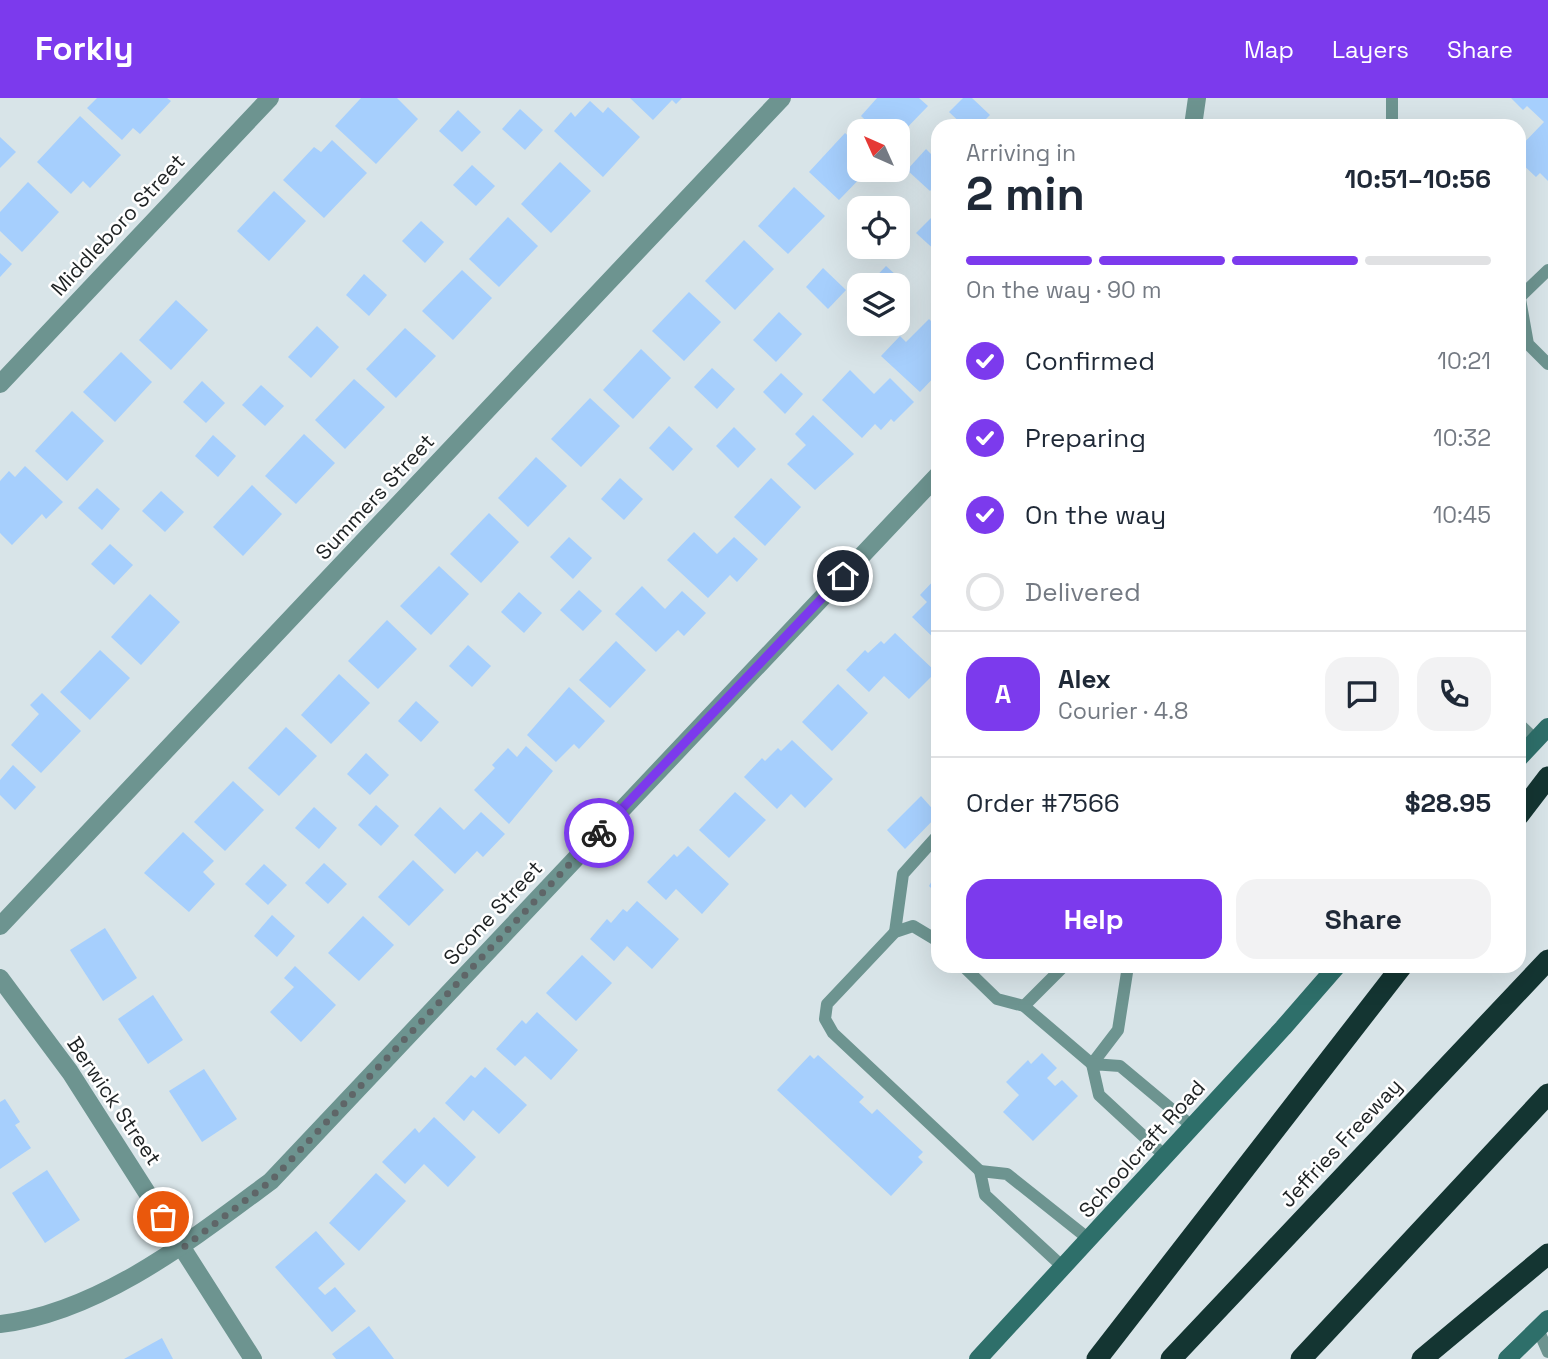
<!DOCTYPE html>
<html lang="en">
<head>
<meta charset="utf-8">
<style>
  :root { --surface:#fff; --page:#f2f2f3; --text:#1f2937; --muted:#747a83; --line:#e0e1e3; --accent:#7c3aed }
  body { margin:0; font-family:"Space Grotesk",sans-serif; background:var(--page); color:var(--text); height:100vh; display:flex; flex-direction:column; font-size:26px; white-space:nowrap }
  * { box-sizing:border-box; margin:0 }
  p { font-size:23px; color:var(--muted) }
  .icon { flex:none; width:38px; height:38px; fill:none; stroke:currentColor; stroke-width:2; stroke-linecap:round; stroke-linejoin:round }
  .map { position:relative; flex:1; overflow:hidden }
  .drawer { position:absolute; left:931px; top:21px; width:595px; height:854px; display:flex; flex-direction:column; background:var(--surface); border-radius:21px; box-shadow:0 7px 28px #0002 }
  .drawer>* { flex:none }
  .needle { width:46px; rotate:315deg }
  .fabs { position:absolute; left:847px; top:21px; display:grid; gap:14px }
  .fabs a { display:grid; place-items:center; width:63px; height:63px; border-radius:14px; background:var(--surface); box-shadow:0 7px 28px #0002; font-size:35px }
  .pin { position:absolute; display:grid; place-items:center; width:60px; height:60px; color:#fff; margin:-30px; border:4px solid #fff; border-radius:50%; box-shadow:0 2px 7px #0007 }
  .courier { position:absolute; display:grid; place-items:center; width:70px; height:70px; margin:-35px; border:5px solid #7c3aed; border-radius:50%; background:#fff; color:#222; box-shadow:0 2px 9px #0007 }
  .summary em { font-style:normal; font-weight:700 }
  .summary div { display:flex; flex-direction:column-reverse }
  .summary { display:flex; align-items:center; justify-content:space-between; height:119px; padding:0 35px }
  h1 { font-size:46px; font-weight:700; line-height:52px }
  .bar { display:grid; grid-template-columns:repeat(4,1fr); gap:10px 7px; align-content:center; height:84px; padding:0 35px }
  .bar i { height:9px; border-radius:5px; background:var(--line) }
  .bar .current { background:var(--accent) }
  .bar p { grid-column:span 4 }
  .line { display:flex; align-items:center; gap:18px; padding:0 35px; border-top:2px solid var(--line) }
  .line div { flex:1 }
  .round { display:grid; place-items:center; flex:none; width:74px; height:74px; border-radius:21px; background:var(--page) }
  ol { padding:0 35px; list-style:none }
  li { display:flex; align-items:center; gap:21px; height:77px }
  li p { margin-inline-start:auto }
  li .icon { padding:7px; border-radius:50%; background:var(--accent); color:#fff; stroke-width:4 }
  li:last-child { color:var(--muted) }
  li i { width:38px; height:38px; border:4px solid var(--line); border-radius:50% }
  .action { display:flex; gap:14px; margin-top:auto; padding:14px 35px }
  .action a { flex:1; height:80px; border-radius:21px; background:var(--accent); color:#fff; font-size:28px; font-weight:700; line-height:80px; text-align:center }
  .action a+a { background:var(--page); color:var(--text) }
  header { display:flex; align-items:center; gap:42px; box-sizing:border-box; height:98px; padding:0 35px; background:var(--accent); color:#fff }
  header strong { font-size:33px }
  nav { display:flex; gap:38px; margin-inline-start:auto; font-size:24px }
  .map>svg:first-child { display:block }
  .building { fill:#a6cffd }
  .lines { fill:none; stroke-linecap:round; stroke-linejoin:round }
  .service { stroke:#6d9490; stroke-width:12 }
  .minor { stroke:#6d9490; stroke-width:18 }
  .secondary { stroke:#2e6f6a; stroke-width:18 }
  .motorway { stroke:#143532; stroke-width:21 }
  .done { stroke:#5f6668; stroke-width:7; stroke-dasharray:0 12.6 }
  .route { stroke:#7c3aed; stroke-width:9 }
  .labels { text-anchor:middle; stroke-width:5; stroke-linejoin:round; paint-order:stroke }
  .street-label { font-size:21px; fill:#1e2223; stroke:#fff }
</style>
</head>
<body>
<header>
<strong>Forkly</strong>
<nav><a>Map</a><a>Layers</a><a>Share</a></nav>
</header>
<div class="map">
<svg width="1548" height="1261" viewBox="0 0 1548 1261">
  <rect width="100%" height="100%" fill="#d8e4e8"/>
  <g class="building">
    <polygon points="97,0 167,0 171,3 140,36 133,30 122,42 87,10"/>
    <polygon points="361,0 397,0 418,21 376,66 335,28"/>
    <polygon points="630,0 682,0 676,6 672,2 653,22"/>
    <polygon points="877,0 919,0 928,8 898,39 898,33 877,33 861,18"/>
    <polygon points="963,0 972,0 990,17 979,28 964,28 949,14"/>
    <polygon points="1511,0 1548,0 1548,83 1540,75 1536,79 1519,63 1519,50 1544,24 1527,8 1523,12"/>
    <polygon points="590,3 603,15 608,9 640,39 603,79 554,33 571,14 575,19"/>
    <polygon points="520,11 543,32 525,52 502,31"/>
    <polygon points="458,12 481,34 462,54 439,33"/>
    <polygon points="80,18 121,57 90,90 83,83 71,96 37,64"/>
    <polygon points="845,35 859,48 859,72 868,72 839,102 809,74"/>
    <polygon points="0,39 16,54 0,70"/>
    <polygon points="332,42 367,75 324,120 283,82 314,49 321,54"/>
    <polygon points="926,51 938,63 938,85 930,93 907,72"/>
    <polygon points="560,64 591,93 551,135 521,106"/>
    <polygon points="472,67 495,88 476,108 453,87"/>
    <polygon points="28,84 59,114 22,154 0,133 0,114"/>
    <polygon points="794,89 825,118 788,156 758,128"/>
    <polygon points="274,93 306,123 269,163 237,133"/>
    <polygon points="935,116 938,119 938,155 916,135"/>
    <polygon points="508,119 538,148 499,189 469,161"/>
    <polygon points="421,123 444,144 425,165 402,143"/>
    <polygon points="744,142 774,171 735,212 705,183"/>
    <polygon points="0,155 12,166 0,179"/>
    <polygon points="886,168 909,189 898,201 898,187 868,187"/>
    <polygon points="823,170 846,192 828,211 806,189"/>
    <polygon points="462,172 492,200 453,242 422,213"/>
    <polygon points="364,176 387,197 369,218 346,197"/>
    <polygon points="689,194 721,224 684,263 652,233"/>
    <polygon points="176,202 208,232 171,272 139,242"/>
    <polygon points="779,214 802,236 776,264 753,242"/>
    <polygon points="929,221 938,230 938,262 933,267 938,275 920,294 881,258 900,238 906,244"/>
    <polygon points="317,228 339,249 311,280 288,259"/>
    <polygon points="405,230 436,258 396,300 366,271"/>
    <polygon points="641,251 671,280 633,321 603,292"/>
    <polygon points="121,254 152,284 115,324 83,294"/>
    <polygon points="712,270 735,291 717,311 694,289"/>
    <polygon points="850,272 874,296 890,280 914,304 894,324 891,321 881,332 875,326 862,340 822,302"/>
    <polygon points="781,275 803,296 785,316 763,294"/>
    <polygon points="354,281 385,309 345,351 315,322"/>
    <polygon points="202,283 225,305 206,325 183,304"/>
    <polygon points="261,287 284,308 265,328 242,307"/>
    <polygon points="590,300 620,328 581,369 551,341"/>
    <polygon points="72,313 104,343 67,383 35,353"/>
    <polygon points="813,317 854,356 815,392 787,366 806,347 795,336"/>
    <polygon points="669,328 693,351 673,373 649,350"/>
    <polygon points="734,329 756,351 738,370 716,348"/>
    <polygon points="304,336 335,365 296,406 265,378"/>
    <polygon points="213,337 236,358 218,379 195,358"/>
    <polygon points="536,359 567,388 528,429 498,400"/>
    <polygon points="25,368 63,404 46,421 42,416 12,447 0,435 0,383 9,373 15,379"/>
    <polygon points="620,380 643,401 624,422 601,401"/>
    <polygon points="771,380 801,409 765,448 734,419"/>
    <polygon points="252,387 282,416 243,458 213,429"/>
    <polygon points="97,390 120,411 102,432 78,410"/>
    <polygon points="161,393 184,414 165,434 142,413"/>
    <polygon points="489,415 519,444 481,485 450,456"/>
    <polygon points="694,434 717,456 734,439 758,461 737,484 730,477 708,500 667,462"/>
    <polygon points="569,439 592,460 573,481 550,459"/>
    <polygon points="110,446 133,467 114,487 91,466"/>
    <polygon points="439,468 469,496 431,537 400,508"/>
    <polygon points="938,478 938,544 912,519 927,504 920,497"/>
    <polygon points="642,488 665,511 682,493 706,515 684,538 678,532 656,554 615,516"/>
    <polygon points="579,492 602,513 583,533 560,512"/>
    <polygon points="519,494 542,515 524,535 501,514"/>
    <polygon points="150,496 180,524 141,567 111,539"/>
    <polygon points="387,522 417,551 378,591 348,563"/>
    <polygon points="895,535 936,574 909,601 884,578 869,594 846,572 865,552 868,555 881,543 884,546"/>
    <polygon points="616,543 646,572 610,610 579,582"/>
    <polygon points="468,547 491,568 472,589 449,568"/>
    <polygon points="100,552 130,580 90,622 60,594"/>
    <polygon points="339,576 370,605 331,646 301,617"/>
    <polygon points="838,586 868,615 832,653 802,624"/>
    <polygon points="569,589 605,623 579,651 574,646 556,664 527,637"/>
    <polygon points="42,595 81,633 41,675 11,647 39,616 30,607"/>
    <polygon points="416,603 439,624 421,644 398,623"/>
    <polygon points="286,629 317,658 279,698 248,670"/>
    <polygon points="792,642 833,681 805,710 791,696 777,711 744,679 762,660 765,663 778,650 781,653"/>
    <polygon points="526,648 553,673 509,726 474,692 495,670 492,667 508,650 517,659"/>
    <polygon points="366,655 389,677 370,697 347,676"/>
    <polygon points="13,667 36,689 15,712 0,697 0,682"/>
    <polygon points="233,683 264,712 225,753 194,724"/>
    <polygon points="735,694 766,722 729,760 699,732"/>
    <polygon points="921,698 938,717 905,751 887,732"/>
    <polygon points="376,707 399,728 381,748 358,727"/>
    <polygon points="314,709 337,730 319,751 295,730"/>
    <polygon points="440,709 464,732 481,714 505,736 483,759 477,753 455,776 414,737"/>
    <polygon points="183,734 214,763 203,774 215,786 189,814 144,775"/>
    <polygon points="688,748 729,786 702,816 676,791 666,802 647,784 674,756 677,759"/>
    <polygon points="413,762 444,792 409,828 378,799"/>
    <polygon points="324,765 347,786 328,806 305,785"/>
    <polygon points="264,766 287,787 268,807 245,786"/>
    <polygon points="938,772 938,797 929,788"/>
    <polygon points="637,803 679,841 652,871 627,848 614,863 590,841 607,821 611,825 623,811 627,814"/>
    <polygon points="272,817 295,838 277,859 254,838"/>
    <polygon points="363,818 394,847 359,883 328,855"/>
    <polygon points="105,830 137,880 103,903 70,852"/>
    <polygon points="582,857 612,885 576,923 546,895"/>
    <polygon points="295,868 336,907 301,944 270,914 294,889 284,880"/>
    <polygon points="153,897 183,942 148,966 118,921"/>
    <polygon points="537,914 578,952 551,982 525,958 515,968 496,951 522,922 526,926"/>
    <polygon points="1042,955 1057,970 1047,980 1055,988 1062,982 1078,998 1033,1043 1003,1014 1019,997 1006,984 1028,962 1031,966"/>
    <polygon points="810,957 814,961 818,957 864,999 859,1004 872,1016 877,1011 923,1054 918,1059 923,1064 891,1098 777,992"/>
    <polygon points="485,969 527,1007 499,1036 473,1012 464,1023 445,1005 471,977 475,980"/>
    <polygon points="204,971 237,1021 202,1044 169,993"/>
    <polygon points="5,1001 20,1024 15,1027 31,1050 0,1071 0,1004"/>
    <polygon points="434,1019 476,1059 448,1089 424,1066 405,1086 382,1064 415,1030 419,1035"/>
    <polygon points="47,1072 80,1122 45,1145 12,1095"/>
    <polygon points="376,1075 406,1103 359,1153 329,1125"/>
    <polygon points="316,1133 345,1166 318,1190 325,1197 335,1189 356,1213 332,1234 275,1169"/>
    <polygon points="369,1228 394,1261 336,1261 332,1256"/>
    <polygon points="162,1240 173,1261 124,1261"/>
  </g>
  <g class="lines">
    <g class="service">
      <polyline points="1392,28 1392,0"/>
      <polyline points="1519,200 1548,172"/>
      <polyline points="1520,201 1528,246 1548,266"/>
      <polyline points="1519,626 1536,642"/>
      <polyline points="895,834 903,776 938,737"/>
      <polyline points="938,843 913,828 895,834 827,906 825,921 833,935 980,1073"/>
      <polyline points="963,868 997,901 1024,908 1092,966 1118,932 1128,868"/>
      <polyline points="1024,908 1064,868"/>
      <polyline points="1166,1059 1099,997 1092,966 1120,968 1193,1029"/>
      <polyline points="1064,1170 985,1097 980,1073 1007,1076 1090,1142"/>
      <polyline points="1538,1231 1548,1254"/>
    </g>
    <g class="minor">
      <polyline points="1193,28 1197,0"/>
      <polyline points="0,286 270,0"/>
      <polyline points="0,828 782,0"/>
      <polyline points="0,880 70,974 253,1261"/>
      <path d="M 0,1226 C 99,1215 194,1140 271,1083 L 938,377"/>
    </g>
    <g class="secondary">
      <polyline points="1519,660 1548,629"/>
      <polyline points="978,1261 1283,930 1337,868"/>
      <polyline points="1507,1261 1548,1221"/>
    </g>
    <g class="motorway">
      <polyline points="1519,717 1548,679"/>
      <polyline points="1097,1261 1402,868"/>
      <polyline points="1171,1261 1548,862"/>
      <polyline points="1301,1261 1548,996"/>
      <polyline points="1422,1261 1548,1156"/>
    </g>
  </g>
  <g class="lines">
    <polyline class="done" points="163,1119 184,1149 271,1083 599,735"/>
    <polyline class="route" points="599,735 843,478"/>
  </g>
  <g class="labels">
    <g class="street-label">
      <text transform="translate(118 127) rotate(-47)" y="7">Middleboro Street</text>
      <text transform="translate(375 399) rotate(-47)" y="7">Summers Street</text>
      <text transform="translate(493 815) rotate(-47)" y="7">Scone Street</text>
      <text transform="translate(114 1003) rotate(56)" y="7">Berwick Street</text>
      <text transform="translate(1341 1045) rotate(-47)" y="7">Jeffries Freeway</text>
      <text transform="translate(1142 1051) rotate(-48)" y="7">Schoolcraft Road</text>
    </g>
  </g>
</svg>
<div class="fabs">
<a><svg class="needle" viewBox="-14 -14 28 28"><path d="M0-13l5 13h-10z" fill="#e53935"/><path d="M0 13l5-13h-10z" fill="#747a83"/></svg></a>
<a><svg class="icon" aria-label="locate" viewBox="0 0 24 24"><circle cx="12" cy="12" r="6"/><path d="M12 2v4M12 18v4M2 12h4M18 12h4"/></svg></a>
<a><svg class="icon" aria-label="layers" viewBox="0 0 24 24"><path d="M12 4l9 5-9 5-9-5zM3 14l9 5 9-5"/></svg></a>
</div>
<div class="pin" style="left:163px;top:1119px;background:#ea580c"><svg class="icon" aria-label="bag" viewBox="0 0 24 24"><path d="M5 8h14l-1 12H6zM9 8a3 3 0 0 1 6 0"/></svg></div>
<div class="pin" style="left:843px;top:478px;background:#1f2937"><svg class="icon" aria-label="home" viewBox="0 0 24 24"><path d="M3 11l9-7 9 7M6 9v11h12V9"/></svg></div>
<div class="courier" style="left:599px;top:735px"><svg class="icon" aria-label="bike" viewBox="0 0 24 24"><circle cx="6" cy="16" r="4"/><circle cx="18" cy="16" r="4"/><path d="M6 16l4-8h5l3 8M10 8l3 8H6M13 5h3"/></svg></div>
<section class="drawer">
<div class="summary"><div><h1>2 min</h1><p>Arriving in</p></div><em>10:51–10:56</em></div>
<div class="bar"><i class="current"></i><i class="current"></i><i class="current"></i><i></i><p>On the way · 90 m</p></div>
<ol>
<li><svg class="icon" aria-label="check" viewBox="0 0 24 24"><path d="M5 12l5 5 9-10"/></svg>Confirmed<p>10:21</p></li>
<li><svg class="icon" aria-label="check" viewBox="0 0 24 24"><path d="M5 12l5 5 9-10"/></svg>Preparing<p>10:32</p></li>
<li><svg class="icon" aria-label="check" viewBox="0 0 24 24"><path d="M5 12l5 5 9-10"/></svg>On the way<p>10:45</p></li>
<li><i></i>Delivered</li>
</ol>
<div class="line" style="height:126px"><b class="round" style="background:var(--accent);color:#fff">A</b><div><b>Alex</b><p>Courier · 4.8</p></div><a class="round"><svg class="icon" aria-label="chat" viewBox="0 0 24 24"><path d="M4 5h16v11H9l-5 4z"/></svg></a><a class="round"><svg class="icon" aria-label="phone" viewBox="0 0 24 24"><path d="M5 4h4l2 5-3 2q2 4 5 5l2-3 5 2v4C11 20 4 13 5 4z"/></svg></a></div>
<div class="line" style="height:91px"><div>Order #7566</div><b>$28.95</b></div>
<div class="action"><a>Help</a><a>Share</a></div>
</section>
</div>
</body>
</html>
